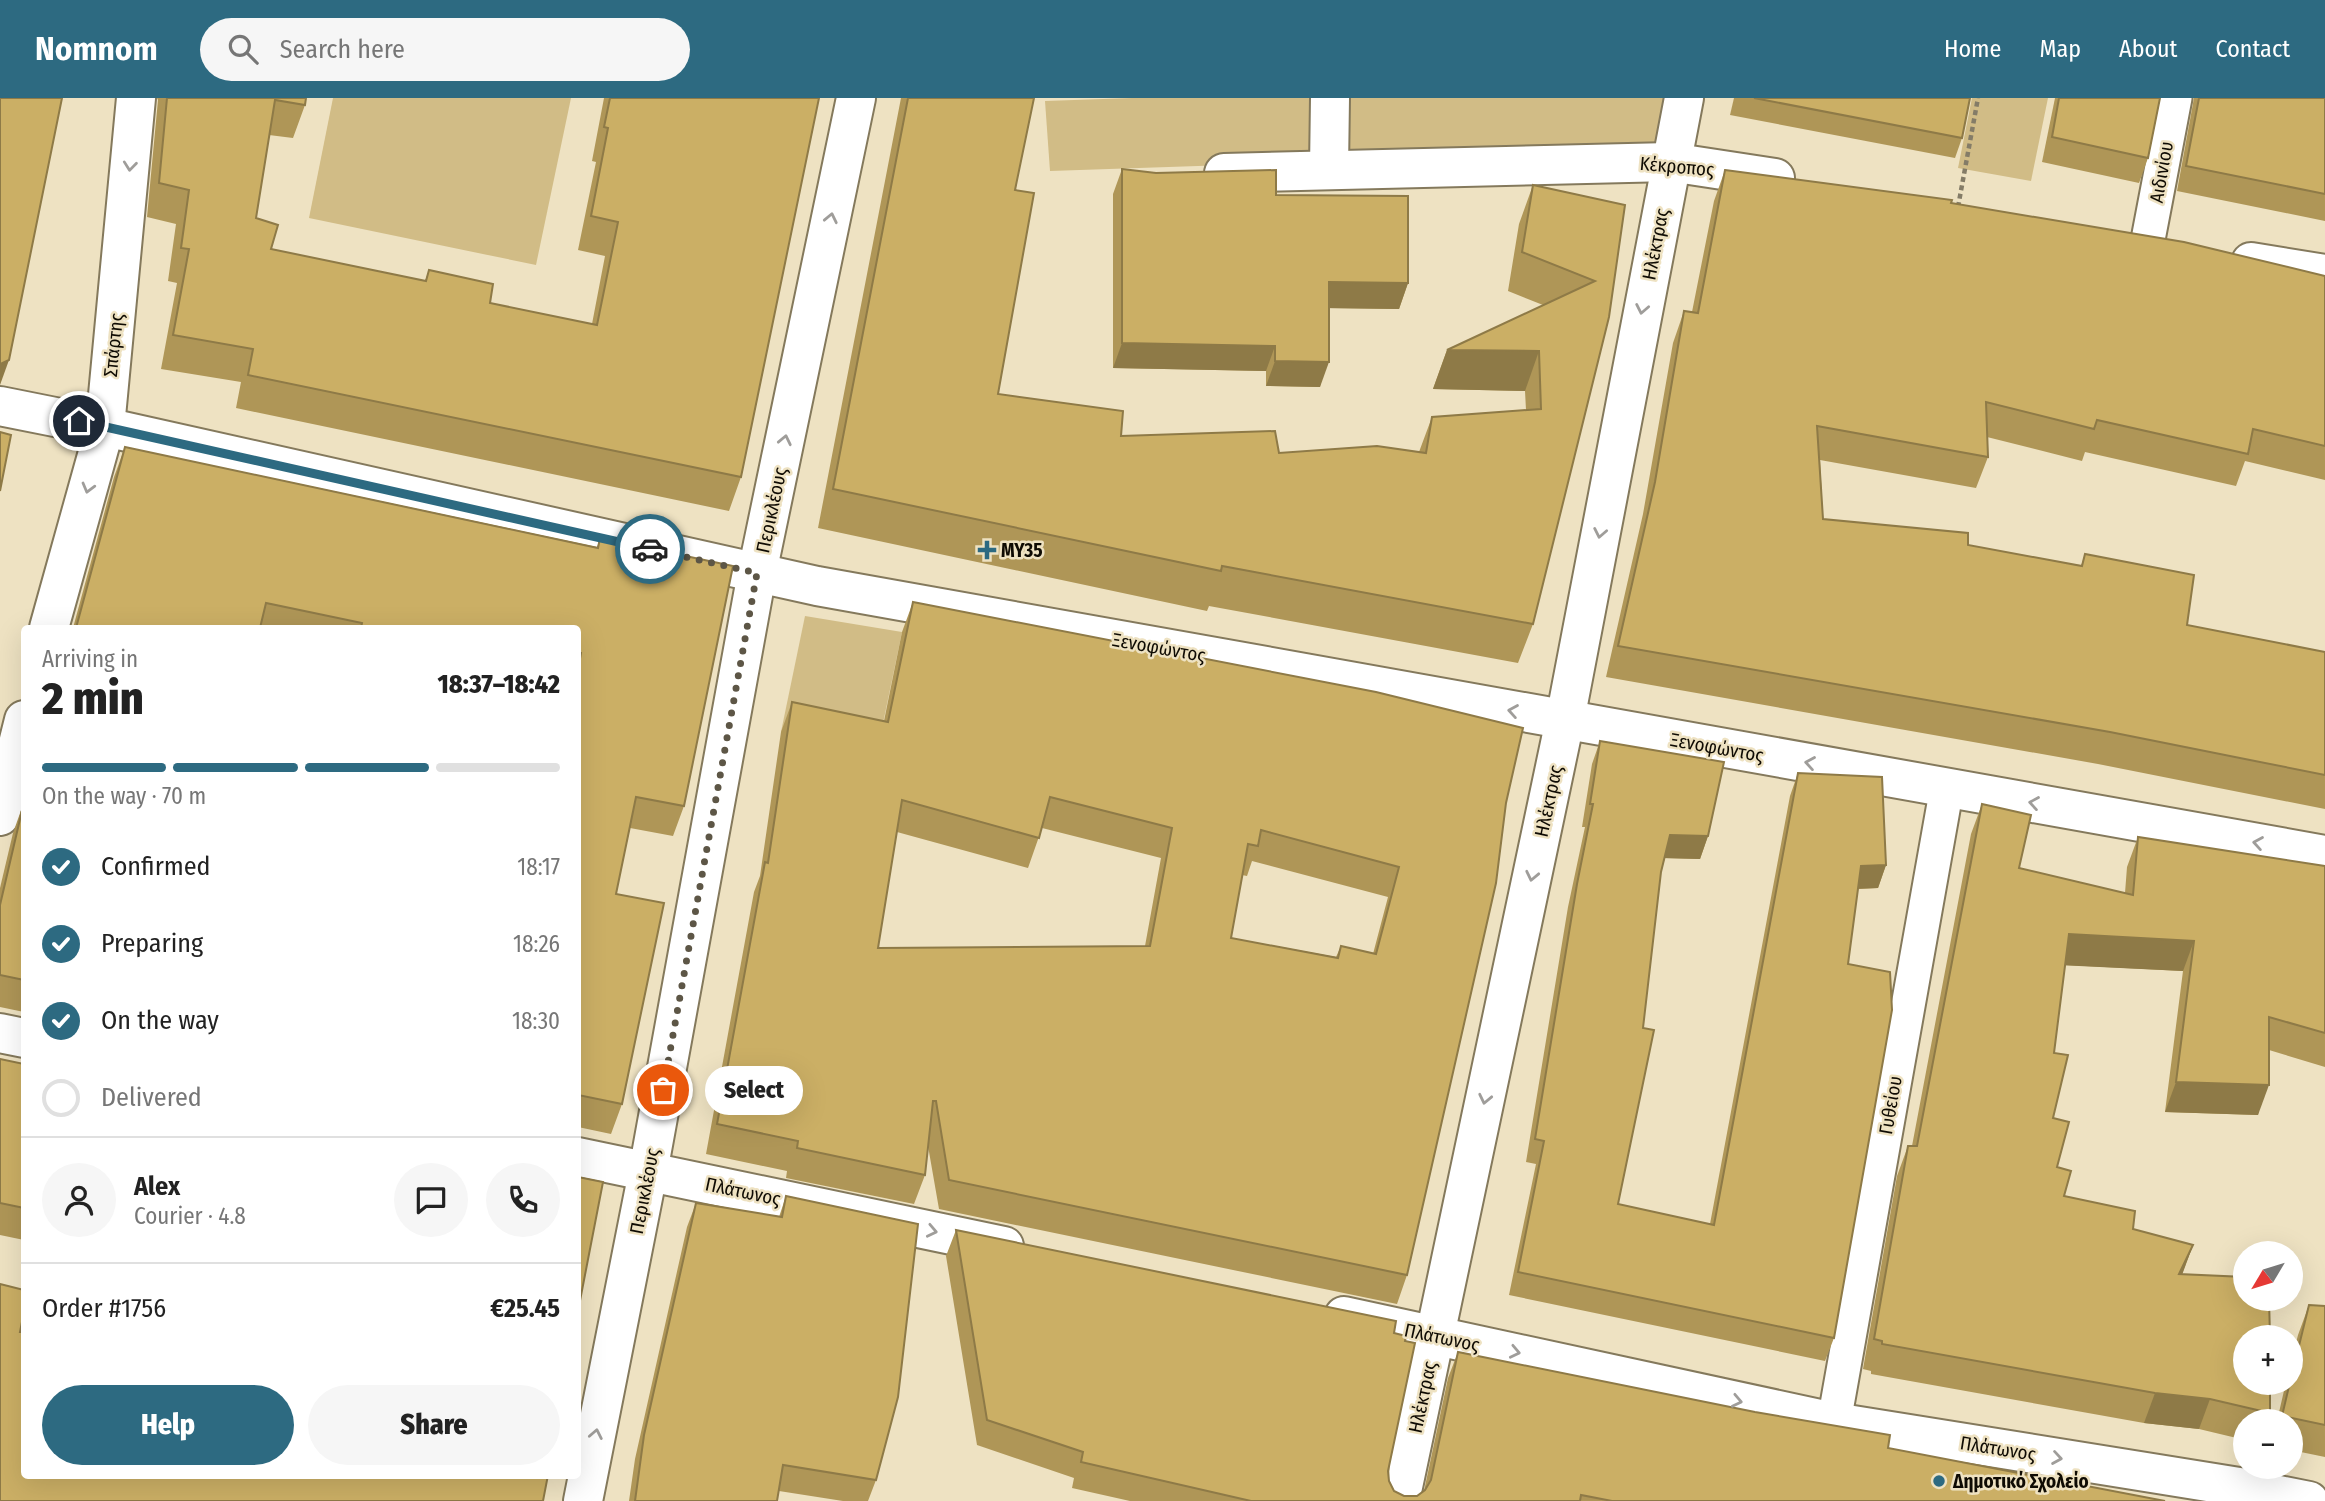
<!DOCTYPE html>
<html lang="en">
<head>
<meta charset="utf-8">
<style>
  :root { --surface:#fff; --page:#f6f6f6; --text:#222; --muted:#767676; --line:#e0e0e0; --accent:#2d6a81 }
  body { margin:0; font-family:"Fira Sans Condensed",sans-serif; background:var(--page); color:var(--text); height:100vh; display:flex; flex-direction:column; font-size:26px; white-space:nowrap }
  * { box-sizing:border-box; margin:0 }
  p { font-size:23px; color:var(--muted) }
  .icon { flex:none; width:38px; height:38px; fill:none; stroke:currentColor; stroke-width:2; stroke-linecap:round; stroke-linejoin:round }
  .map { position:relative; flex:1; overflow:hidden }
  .side { position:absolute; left:21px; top:527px; width:560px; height:854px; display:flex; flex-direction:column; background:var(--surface); border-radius:7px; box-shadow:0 7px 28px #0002 }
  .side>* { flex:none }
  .needle { width:46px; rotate:232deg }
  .fabs { position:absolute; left:2233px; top:1143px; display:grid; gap:14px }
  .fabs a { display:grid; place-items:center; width:70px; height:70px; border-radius:50%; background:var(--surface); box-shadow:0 7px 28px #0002; font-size:35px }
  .pin { position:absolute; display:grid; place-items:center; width:60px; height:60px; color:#fff; margin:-30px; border:4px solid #fff; border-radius:50%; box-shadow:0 2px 7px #0007 }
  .courier { position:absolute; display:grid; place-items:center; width:70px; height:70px; margin:-35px; border:5px solid #2d6a81; border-radius:50%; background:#fff; color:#222; box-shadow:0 2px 9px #0007 }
  .bubble { position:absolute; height:49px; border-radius:24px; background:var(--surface); box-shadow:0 7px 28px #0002; font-size:23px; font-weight:800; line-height:49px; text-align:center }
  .headline em { font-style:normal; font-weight:800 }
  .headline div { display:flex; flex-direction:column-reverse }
  .headline { display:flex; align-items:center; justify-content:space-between; height:119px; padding:0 21px }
  h1 { font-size:46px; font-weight:800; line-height:52px }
  .bar { display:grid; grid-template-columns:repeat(4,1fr); gap:10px 7px; align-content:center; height:84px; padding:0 21px }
  .bar i { height:9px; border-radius:5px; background:var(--line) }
  .bar .active { background:var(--accent) }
  .bar p { grid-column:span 4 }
  .line { display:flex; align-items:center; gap:18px; padding:0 21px; border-top:2px solid var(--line) }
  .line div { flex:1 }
  .round { display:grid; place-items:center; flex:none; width:74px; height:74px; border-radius:37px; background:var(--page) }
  ol { padding:0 21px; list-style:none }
  li { display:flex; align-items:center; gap:21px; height:77px }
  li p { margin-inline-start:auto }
  li .icon { padding:7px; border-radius:50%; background:var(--accent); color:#fff; stroke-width:4 }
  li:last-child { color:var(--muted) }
  li i { width:38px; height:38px; border:4px solid var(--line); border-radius:50% }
  .cta { display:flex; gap:14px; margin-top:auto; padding:14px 21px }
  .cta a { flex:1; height:80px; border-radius:42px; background:var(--accent); color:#fff; font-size:28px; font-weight:800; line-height:80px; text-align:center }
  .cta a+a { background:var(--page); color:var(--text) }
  header { display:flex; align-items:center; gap:42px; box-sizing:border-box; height:98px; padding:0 35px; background:var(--accent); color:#fff }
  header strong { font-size:33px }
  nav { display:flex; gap:38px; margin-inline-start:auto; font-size:24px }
  .search { width:490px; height:63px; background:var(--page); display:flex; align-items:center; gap:18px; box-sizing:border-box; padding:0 24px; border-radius:38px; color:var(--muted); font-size:26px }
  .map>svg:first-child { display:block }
  .green { fill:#d1bc86 }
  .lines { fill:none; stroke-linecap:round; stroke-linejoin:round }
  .service-casing { stroke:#84795c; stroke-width:37 }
  .pedestrian-casing { stroke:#84795c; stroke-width:42 }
  .minor-casing { stroke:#84795c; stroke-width:42 }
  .path { stroke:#847c67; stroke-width:4.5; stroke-dasharray:5 3.5; stroke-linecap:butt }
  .service { stroke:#fff; stroke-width:33 }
  .pedestrian { stroke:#fff; stroke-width:38 }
  .minor { stroke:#fff; stroke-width:38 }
  .wall { fill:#af9657; fill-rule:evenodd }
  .shaded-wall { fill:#8e7a47 }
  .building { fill:#cbaf65; stroke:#8e7a47; stroke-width:2; fill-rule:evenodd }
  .oneway { stroke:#9f9d9a }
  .done { stroke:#5d5646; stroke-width:7; stroke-dasharray:0 12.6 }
  .route { stroke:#2d6a81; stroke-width:9 }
  .poi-dot { fill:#2d6a81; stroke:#eee2c2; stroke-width:2.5 }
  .labels { text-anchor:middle; stroke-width:5; stroke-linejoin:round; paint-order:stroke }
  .street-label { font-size:19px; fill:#0f0b03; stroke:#eee2c2 }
  .poi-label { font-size:19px; font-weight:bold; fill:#0f0b03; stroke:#eee2c2; text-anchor:start }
</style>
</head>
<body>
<header>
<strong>Nomnom</strong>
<div class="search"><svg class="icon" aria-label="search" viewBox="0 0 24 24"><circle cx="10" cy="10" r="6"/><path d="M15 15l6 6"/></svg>Search here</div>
<nav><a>Home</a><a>Map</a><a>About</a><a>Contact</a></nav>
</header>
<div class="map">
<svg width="2325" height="1403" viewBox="0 0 2325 1403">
  <rect width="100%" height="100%" fill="#eee2c2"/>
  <g class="green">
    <polygon points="333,0 571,0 536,167 309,120"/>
    <polygon points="1132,0 1674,0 1665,52 1050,73 1045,3"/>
    <polygon points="1972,0 2048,0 2031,83 1958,70"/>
    <polygon points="805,518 902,534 877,654 781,634"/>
  </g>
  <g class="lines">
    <g class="service-casing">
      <g id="service">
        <polyline points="2147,147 2175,0"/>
        <polyline points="1834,1324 1947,689"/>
      </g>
    </g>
    <g class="pedestrian-casing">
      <polyline id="pedestrian" points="1329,71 1330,0"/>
    </g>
    <g class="minor-casing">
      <g id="minor">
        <polyline points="1224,75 1670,64 1775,80"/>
        <polyline points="2251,164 2325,176"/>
        <polyline points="0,308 105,329 817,488 2325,757"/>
        <polyline points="49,530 105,329 136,0"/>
        <polyline points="0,718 24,622"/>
        <polyline points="0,935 24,940"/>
        <polyline points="578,1059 1004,1148"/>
        <polyline points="1344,1218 1834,1324 2239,1389 2309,1403"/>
        <polyline points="583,1403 648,1074 757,475 856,0"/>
        <polyline points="1400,1403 1565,622 1684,0"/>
      </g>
    </g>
    <polyline class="path" points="1958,109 1978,0"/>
    <use href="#service" class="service"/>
    <use href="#pedestrian" class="pedestrian"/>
    <use href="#minor" class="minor"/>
  </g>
  <g class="wall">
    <polygon points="157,0 306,0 305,7 293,40 269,37 256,120 271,151 425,183 429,172 490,205 592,226 605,158 578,152 596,64 592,63 604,0 819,0 741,379 729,413 236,310 241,284 161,271 177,185 168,183 176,126 147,119 158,2"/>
    <polygon points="901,0 1034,0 1015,92 998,296 1121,338 1279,355 1419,354 1432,319 1526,312 1525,293 1433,291 1447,252 1543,207 1508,193 1519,126 1533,87 1625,107 1533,526 1518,565 1209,508 1207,513 818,430"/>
    <polygon points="1734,0 1970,0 1962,40 1955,60 1730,17"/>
    <polygon points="2055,0 2160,0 2148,60 2139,85 2042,64"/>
    <polygon points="2194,0 2325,0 2325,123 2177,93"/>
    <polygon points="1122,71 1276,97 1408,185 1399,211 1329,210 1320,289 1266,288 1266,273 1113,270 1113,96"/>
    <polygon points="1725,72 1951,105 2325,178 2325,382 2245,363 2236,388 2085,354 2082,363 1987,339 1988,359 1976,390 1820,362 1823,421 2081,468 2085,456 2187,527 2325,554 2325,711 2098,666 1606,579 1643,416 1673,245 1684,213 1692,214 1714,103"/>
    <polygon points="125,349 597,449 600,440 684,708 673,738 630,730 616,796 622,1006 611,1036 578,1029 578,530 73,530 114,379"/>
    <path d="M 913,504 L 1506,705 L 1407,1177 L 1397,1206 L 939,1111 L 928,1048 L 925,1077 L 914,1106 L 786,1080 L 787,1073 L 706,1056 L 754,794 L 760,778 L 781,634 L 792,604 L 884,623 L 902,534 ZM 1042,730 L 1161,760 L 1145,848 L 878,850 L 897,734 L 1028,770 ZM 1252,763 L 1388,799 L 1373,856 L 1341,848 L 1336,859 L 1231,840 L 1242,777 L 1247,778 Z"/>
    <polygon points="1600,643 1708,738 1700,761 1665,760 1661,774 1618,1106 1710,1126 1790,698 1798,675 1886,767 1878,790 1858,791 1848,866 1834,1240 1825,1263 1509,1197 1536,1066 1526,1064 1568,809 1585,729 1582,729 1592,666"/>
    <polygon points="24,704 24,914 0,909 0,790 13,735"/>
    <polygon points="1982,706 2019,770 2125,795 2127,769 2138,739 2325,768 2325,969 2269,952 2258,1017 2165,1014 2183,873 2065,867 2054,955 2053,1020 2057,1069 2064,1098 2133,1131 2193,1147 2182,1176 2270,1315 2267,1323 2245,1323 2245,1342 2199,1331 2144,1325 1871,1276 1871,1273 1863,1271 1897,1078 1908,1048 1912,1048 1971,736"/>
    <polygon points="0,961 24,966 24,1142 0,1137"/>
    <polygon points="786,1098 876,1382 868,1403 843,1403 779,1393 777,1403 629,1403 635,1361 687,1129 696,1105 779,1119"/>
    <polygon points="956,1132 1394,1235 1389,1383 1394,1393 1404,1398 1417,1398 1424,1393 1448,1280 1458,1254 1888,1350 2165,1403 1130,1403 1072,1390 1074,1380 977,1347 946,1158"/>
    <polygon points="2309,1207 2325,1208 2325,1359 2291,1352 2291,1323 2277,1323 2286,1284 2291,1284 2291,1265 2298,1237"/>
  </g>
  <g class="shaded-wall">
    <polygon points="1329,184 1408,185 1399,211 1320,210"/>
    <polygon points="1122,245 1275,248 1266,273 1113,270"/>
    <polygon points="1447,252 1539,253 1525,293 1433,291"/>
    <polygon points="9,262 0,287 0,266"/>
    <polygon points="1275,263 1329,264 1320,289 1266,288"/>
    <polygon points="1670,737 1708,738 1700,761 1661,760"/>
    <polygon points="1886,767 1878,790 1852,791 1861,768"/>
    <polygon points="2069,836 2194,843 2183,873 2058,867"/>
    <polygon points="2176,984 2269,987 2258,1017 2165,1014"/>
    <polygon points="2193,1147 2182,1177 2179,1176"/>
    <polygon points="2155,1295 2210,1301 2199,1331 2144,1325"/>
  </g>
  <g class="building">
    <polygon points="0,0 62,0 9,262 0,266"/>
    <polygon points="167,0 306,0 305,7 275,2 256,120 278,127 271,151 426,183 429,172 493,186 490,205 597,227 618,124 591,118 608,30 604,29 610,0 819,0 741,379 248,277 253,251 173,237 189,151 181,150 189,92 159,85"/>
    <polygon points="908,0 1034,0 1015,92 1034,95 998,296 1123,313 1121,338 1275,333 1279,355 1377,348 1426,355 1432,319 1541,311 1539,253 1447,252 1595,183 1522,154 1533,87 1625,107 1609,219 1533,526 1222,468 1221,473 833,391"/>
    <polygon points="1754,0 1970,0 1962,40"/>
    <polygon points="2059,0 2160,0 2148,60 2052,39"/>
    <polygon points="2199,0 2325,0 2325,96 2186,68"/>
    <polygon points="1122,71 1156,75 1276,72 1276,97 1408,98 1408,185 1329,184 1329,264 1275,263 1275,248 1122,245"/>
    <polygon points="1725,72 1952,102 1951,105 2184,144 2325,178 2325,348 2253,331 2248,356 2097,322 2094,331 1986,304 1988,359 1817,328 1823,421 1968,435 1968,447 2082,468 2085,456 2194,477 2187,527 2325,554 2325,677 2110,634 1618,548 1655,384 1684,213 1698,215"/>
    <polygon points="0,334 11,337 0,393"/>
    <polygon points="125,349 598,450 600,440 733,468 684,708 636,699 616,796 664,805 622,1006 578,997 578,572 581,555 578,554 578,530 361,530 362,525 266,505 260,530 76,530"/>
    <path d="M 913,504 L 1376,594 L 1523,630 L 1506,705 L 1496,785 L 1407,1177 L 949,1082 L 936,1003 L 933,1003 L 925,1077 L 797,1050 L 798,1043 L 717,1026 L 765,764 L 768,765 L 792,604 L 888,624 ZM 1050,699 L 1172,730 L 1150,848 L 878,850 L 902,702 L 1039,740 ZM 1261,732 L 1399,769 L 1376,856 L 1341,848 L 1338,860 L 1231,840 L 1248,746 L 1258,748 Z"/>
    <polygon points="1600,643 1724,664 1708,738 1670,737 1661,774 1643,930 1654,932 1618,1106 1714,1127 1798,675 1882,679 1886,767 1861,768 1848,866 1890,874 1892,912 1834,1240 1518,1174 1544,1043 1535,1041 1577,786 1593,706 1590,706"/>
    <polygon points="24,704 24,882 0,877 0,807"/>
    <polygon points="1982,706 2031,717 2019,770 2133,797 2138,739 2325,768 2325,935 2269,919 2269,987 2176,984 2194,843 2069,836 2054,955 2068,957 2053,1020 2069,1024 2057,1069 2071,1073 2064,1098 2135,1113 2133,1131 2193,1147 2179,1176 2245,1179 2245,1200 2269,1200 2270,1239 2245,1239 2245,1284 2270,1284 2270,1315 2210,1301 2155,1295 1882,1246 1882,1243 1874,1241 1908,1048 1917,1048"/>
    <polygon points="0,961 24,966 24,1110 0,1105"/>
    <polygon points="578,1079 603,1084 578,1213"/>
    <polygon points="786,1098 918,1126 898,1299 876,1382 783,1367 777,1403 635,1403 644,1337 696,1105 782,1119"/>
    <polygon points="956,1132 1396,1223 1394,1235 1406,1238 1405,1243 1415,1245 1388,1373 1389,1383 1394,1393 1404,1398 1417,1398 1425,1392 1431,1382 1458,1254 1755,1314 1890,1337 1888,1350 2165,1403 1612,1403 1581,1397 1580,1403 1251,1403 1081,1364 1083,1354 987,1322"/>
    <polygon points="0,1186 24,1192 24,1214 20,1234 24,1234 24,1377 548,1377 543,1403 0,1403"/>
    <polygon points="2309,1207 2325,1208 2325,1327 2282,1318 2290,1284 2291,1284 2291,1280"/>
  </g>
  <defs><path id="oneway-chevron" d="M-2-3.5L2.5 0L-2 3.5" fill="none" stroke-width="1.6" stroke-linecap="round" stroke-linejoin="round" transform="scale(1.75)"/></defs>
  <g class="oneway">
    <use href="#oneway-chevron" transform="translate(130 68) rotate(96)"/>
    <use href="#oneway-chevron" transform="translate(831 120) rotate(-78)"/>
    <use href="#oneway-chevron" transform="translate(1642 211) rotate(101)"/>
    <use href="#oneway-chevron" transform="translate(785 342) rotate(-78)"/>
    <use href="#oneway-chevron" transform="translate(88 390) rotate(105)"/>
    <use href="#oneway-chevron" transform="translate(1600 435) rotate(101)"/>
    <use href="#oneway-chevron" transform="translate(1513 613) rotate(-170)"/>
    <use href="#oneway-chevron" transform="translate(1810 665) rotate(-170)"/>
    <use href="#oneway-chevron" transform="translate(2034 705) rotate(-170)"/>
    <use href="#oneway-chevron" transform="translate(2258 745) rotate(-170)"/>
    <use href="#oneway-chevron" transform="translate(1532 778) rotate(102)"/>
    <use href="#oneway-chevron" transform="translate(1485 1001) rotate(102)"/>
    <use href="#oneway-chevron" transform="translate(932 1133) rotate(12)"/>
    <use href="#oneway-chevron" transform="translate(1515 1254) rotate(12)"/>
    <use href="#oneway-chevron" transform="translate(1737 1303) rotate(12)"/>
    <use href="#oneway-chevron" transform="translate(596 1336) rotate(-79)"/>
    <use href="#oneway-chevron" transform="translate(2057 1360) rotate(9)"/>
  </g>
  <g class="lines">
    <polyline class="done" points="650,451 757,475 663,992"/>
    <polyline class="route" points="79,323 650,451"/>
  </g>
  <g class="poi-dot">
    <path d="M983.5 441.5h7v7h7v7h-7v7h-7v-7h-7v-7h7z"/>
    <circle cx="1939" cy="1383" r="7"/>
  </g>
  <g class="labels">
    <g class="street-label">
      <text transform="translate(1677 68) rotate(5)" y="7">Κέκροπος</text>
      <text transform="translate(2161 74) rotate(-80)" y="7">Αιδινίου</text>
      <text transform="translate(1655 146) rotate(-79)" y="7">Ηλέκτρας</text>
      <text transform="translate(113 247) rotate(-84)" y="7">Σπάρτης</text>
      <text transform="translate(771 412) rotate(-78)" y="7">Περικλέους</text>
      <text transform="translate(1159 549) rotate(10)" y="7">Ξενοφώντος</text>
      <text transform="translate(1717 649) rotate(10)" y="7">Ξενοφώντος</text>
      <text transform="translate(1548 703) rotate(-78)" y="7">Ηλέκτρας</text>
      <text transform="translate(1890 1007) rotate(-80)" y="7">Γυθείου</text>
      <text transform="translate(644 1093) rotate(-79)" y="7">Περικλέους</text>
      <text transform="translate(743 1093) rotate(12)" y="7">Πλάτωνος</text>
      <text transform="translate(1442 1239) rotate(12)" y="7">Πλάτωνος</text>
      <text transform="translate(1422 1299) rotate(-78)" y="7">Ηλέκτρας</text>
      <text transform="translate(1998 1350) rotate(9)" y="7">Πλάτωνος</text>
    </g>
    <g class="poi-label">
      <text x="1001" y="459">MY35</text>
      <text x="1953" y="1390">Δημοτικό Σχολείο</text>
    </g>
  </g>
</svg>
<div class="fabs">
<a><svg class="needle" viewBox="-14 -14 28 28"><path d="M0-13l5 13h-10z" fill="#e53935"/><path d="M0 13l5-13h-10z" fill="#767676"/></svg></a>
<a>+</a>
<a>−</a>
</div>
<div class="pin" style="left:663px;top:992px;background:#ea580c"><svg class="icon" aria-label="bag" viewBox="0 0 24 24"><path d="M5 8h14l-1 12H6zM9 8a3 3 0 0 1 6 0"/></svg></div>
<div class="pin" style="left:79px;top:323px;background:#1f2937"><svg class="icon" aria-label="home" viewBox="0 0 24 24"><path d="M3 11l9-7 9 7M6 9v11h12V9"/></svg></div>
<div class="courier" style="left:650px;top:451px"><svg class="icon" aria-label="car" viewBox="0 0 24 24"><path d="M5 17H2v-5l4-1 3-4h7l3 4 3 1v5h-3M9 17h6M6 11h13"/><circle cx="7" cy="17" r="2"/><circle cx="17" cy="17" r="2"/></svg></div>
<div class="bubble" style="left:705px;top:968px;width:98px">Select</div>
<section class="side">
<div class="headline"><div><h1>2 min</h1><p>Arriving in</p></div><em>18:37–18:42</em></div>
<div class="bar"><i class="active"></i><i class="active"></i><i class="active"></i><i></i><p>On the way · 70 m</p></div>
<ol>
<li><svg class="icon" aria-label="check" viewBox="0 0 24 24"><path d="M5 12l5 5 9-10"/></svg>Confirmed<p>18:17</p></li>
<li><svg class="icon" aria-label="check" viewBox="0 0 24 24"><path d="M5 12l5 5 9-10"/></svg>Preparing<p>18:26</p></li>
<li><svg class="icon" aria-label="check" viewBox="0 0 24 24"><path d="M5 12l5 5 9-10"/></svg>On the way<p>18:30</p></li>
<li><i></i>Delivered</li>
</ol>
<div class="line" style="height:126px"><a class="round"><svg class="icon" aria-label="person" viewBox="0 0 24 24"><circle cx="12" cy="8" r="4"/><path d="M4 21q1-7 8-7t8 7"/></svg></a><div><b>Alex</b><p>Courier · 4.8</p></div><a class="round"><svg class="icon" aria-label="chat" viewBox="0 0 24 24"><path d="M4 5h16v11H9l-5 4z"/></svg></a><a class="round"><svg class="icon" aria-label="phone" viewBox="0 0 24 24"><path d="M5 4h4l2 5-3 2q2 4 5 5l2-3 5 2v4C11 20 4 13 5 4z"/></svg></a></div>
<div class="line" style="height:91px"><div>Order #1756</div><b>€25.45</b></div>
<div class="cta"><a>Help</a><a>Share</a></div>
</section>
</div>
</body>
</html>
